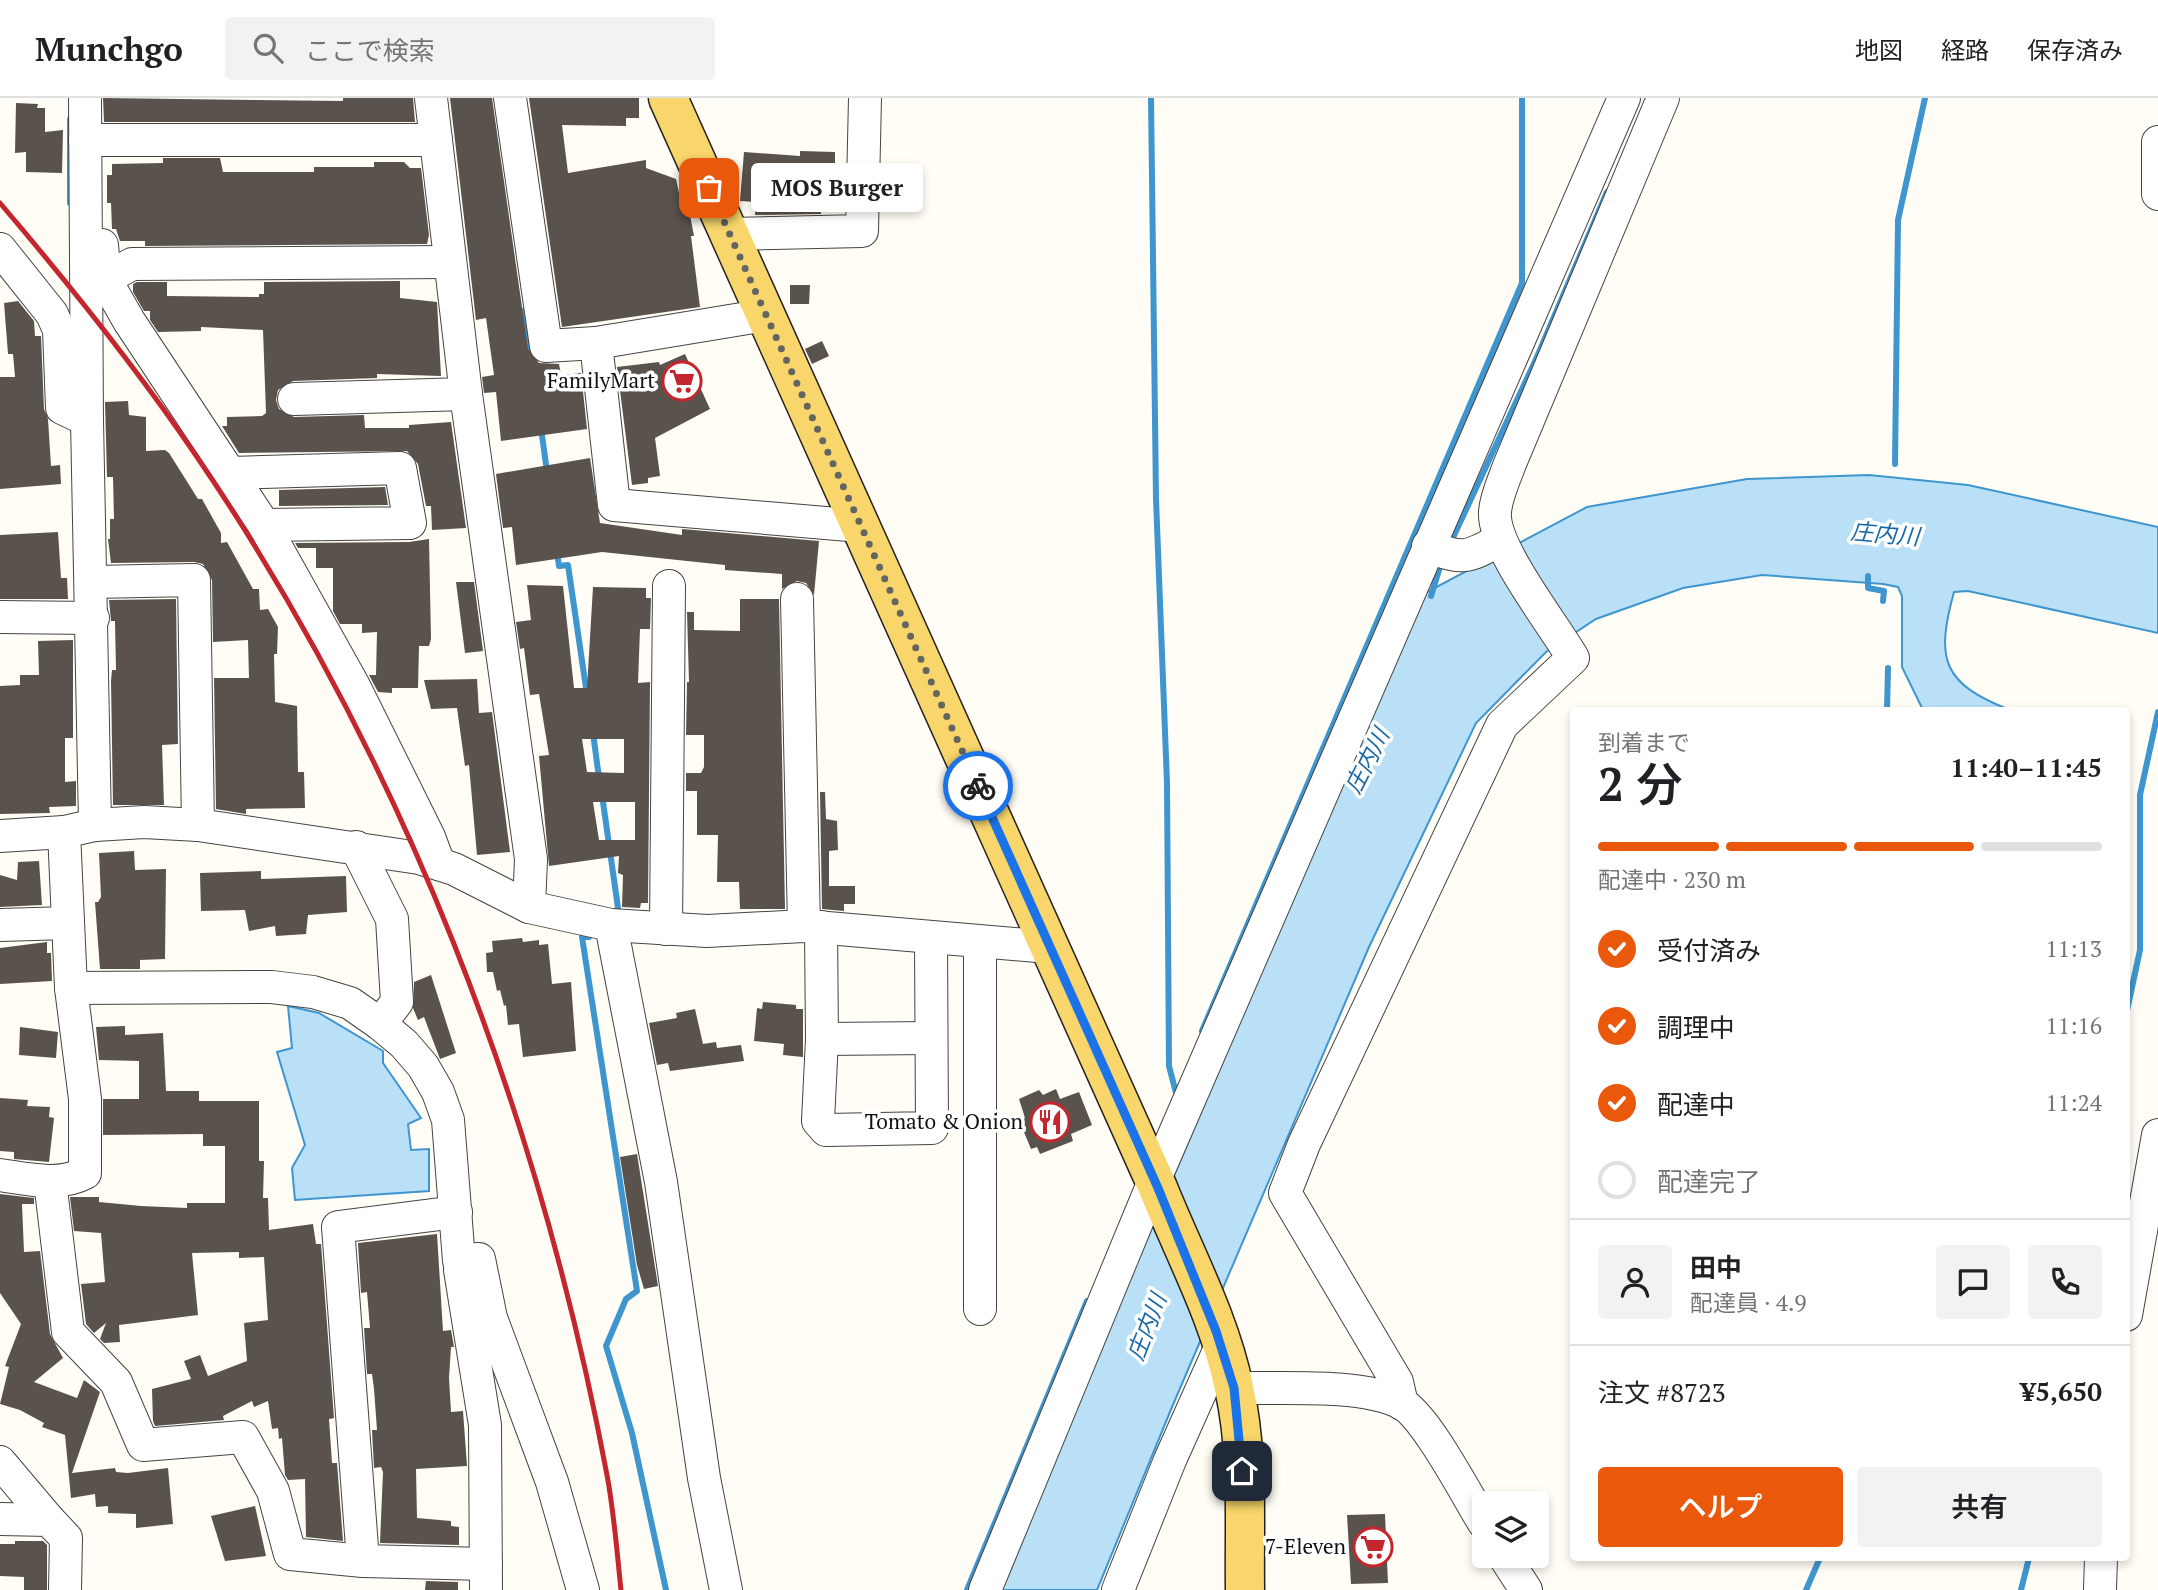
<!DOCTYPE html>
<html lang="ja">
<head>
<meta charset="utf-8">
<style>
  :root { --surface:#fff; --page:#f2f2f2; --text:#202124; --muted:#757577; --line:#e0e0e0; --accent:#ea580c }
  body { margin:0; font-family:"PT Serif","Noto Sans JP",serif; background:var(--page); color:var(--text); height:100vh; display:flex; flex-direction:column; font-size:26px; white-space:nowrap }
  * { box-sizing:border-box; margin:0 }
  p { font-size:23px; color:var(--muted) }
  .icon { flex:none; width:38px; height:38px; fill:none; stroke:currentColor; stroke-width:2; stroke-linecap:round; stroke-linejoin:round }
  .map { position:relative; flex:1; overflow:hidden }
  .side { position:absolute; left:1570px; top:609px; width:560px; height:854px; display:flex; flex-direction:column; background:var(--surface); border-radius:7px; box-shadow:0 4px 10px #0003 }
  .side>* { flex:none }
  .tools { position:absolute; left:1472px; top:1393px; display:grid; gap:14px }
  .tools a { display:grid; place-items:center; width:77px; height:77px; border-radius:7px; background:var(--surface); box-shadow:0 4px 10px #0003; font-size:35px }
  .pin { position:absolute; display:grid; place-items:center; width:60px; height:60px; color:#fff; margin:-30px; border-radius:14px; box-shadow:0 4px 10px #0006 }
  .courier { position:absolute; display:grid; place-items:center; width:70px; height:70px; margin:-35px; border:5px solid #1a73e8; border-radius:50%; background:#fff; color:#222; box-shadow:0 2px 9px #0007 }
  .bubble { position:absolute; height:49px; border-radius:7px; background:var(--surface); box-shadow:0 4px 10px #0003; font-size:23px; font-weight:600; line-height:49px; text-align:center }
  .headline em { font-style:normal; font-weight:600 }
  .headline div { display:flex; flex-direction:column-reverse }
  .headline { display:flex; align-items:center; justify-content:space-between; height:119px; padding:0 28px }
  h1 { font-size:46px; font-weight:600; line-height:52px }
  .bar { display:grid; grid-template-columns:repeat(4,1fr); gap:10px 7px; align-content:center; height:84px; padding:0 28px }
  .bar i { height:9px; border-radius:5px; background:var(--line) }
  .bar .current { background:var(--accent) }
  .bar p { grid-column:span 4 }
  .line { display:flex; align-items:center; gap:18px; padding:0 28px; border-top:2px solid var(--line) }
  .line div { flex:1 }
  .round { display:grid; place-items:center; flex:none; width:74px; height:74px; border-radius:7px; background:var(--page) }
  ol { padding:0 28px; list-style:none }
  li { display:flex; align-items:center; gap:21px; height:77px }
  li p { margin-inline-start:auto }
  li .icon { padding:7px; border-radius:50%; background:var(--accent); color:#fff; stroke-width:4 }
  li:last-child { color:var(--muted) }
  li i { width:38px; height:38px; border:4px solid var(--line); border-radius:50% }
  .button { display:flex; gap:14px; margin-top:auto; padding:14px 28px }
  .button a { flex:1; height:80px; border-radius:7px; background:var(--accent); color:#fff; font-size:28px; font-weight:600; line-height:80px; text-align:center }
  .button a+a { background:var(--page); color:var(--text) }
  header { display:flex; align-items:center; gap:42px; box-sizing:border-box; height:98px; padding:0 35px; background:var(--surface); border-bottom:2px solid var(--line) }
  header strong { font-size:33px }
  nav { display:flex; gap:38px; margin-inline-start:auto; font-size:24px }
  .search { width:490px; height:63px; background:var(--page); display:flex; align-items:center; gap:18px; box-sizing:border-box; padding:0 24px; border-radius:7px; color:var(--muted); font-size:26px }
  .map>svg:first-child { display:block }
  .water { fill:#b9e0f7; stroke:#3f96cf; stroke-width:2 }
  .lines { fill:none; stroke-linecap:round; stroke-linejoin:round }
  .stream { stroke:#3f96cf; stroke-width:6 }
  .building { fill:#5a524d; fill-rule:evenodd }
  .minor-casing { stroke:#444; stroke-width:34 }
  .major-casing { stroke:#222; stroke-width:41 }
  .minor { stroke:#fff; stroke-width:32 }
  .major { stroke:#f9d66b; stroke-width:38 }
  .rail { stroke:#c4262e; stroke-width:5 }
  .done { stroke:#646461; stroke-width:7; stroke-dasharray:0 12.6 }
  .route { stroke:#1a73e8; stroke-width:9 }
  .labels { text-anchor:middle; stroke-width:7; stroke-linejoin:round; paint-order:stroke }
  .poi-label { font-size:21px; fill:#111; stroke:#fff; text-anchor:end }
  .water-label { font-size:23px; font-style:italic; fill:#1768a6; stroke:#fff }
</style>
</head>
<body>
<header>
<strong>Munchgo</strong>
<div class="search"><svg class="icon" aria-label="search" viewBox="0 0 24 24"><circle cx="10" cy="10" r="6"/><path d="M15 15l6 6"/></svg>ここで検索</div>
<nav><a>地図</a><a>経路</a><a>保存済み</a></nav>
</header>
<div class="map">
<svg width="2158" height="1492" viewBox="0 0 2158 1492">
  <rect width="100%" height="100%" fill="#fffdf5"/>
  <g class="water">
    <path d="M 1869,377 L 1968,387 L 2158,429 L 2158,535 L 1968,493 L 1954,494 C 1935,562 1943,586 2010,612 L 1923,612 L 1902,569 L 1902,498 L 1898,489 L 1883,486 L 1762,477 L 1683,490 L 1596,521 L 1546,554 L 1476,625 L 1369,849 L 1172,1309 L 1097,1492 L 998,1492 L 1189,1042 L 1412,502 L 1587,409 L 1747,381 Z"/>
    <polygon points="288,908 319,915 383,953 383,965 421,1020 408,1026 411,1052 429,1051 429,1093 295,1102 292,1070 305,1047 277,954 292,950"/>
  </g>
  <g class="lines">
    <g class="stream">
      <polyline points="1151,0 1156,401 1167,685 1169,968 1176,995"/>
      <polyline points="70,21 70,105"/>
      <polyline points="525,212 531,260"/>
      <polyline points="541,330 547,374"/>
      <polyline points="1895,366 1898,122 1925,0"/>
      <polyline points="1450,446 1537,259 1607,94"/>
      <polyline points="557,454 559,468 568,467 587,597"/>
      <polyline points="1868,478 1868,490 1884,493 1883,503"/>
      <polyline points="1431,498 1442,462"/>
      <polyline points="1887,612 1888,570"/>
      <polyline points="593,635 599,680"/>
      <polyline points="602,697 618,810"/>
      <polyline points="589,839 582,839 637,1193 626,1201 606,1248 632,1335 666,1492"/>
      <polyline points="2126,917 2140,852 2140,697 2158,614"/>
      <polyline points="1202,933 1522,185 1522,0"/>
      <polyline points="967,1492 1087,1203"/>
      <polyline points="1806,1492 1820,1460"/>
      <polyline points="2021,1492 2029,1460"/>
    </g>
  </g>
  <g class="building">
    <polygon points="103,0 343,3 343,0 413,0 415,24 104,24"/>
    <polygon points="450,0 492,0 528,251 539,265 559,266 561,277 581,275 587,331 501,343 496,294 484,295 482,279 494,277 486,220 476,222"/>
    <polygon points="529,0 639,0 639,20 626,20 626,28 562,27 568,75 646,62 646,70 676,81 681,104 686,118 690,117 694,138 691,138 700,209 562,229"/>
    <polygon points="16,5 38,6 37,10 45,10 45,34 63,32 62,75 26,74 26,54 15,55"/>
    <polygon points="800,53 835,54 835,81 822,81 821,116 755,117 756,104 740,103 744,54 800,58"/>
    <polygon points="163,60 220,60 223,74 314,74 314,69 374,69 374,64 404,64 410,70 421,70 429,137 427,146 145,148 145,143 120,143 116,131 112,131 111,105 107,105 107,77 112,77 112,66 163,65"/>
    <polygon points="400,183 400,200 437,204 441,278 377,276 377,280 293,283 278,292 276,302 279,311 294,319 364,317 365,330 409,330 409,327 451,324 466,430 432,432 431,408 426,408 418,366 407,353 239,355 222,328 227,328 227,319 262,318 266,315 263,232 201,229 201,233 158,234 150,222 150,213 144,213 133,194 133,186 137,184 167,184 167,198 259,199 259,196 264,196 264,184"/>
    <polygon points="790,187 810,187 809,206 790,206"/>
    <polygon points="18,203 34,223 35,238 41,238 44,311 48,321 51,368 60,367 61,386 0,391 0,279 15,279 13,256 8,256 4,205"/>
    <polygon points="822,243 829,258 812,266 805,251"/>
    <polygon points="685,256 710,311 655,340 660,378 648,380 648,385 632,387 617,269 659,264 660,267"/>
    <polygon points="128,303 129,317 146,319 146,353 165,352 169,355 198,401 202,401 221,435 221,445 227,444 253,491 259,491 260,512 268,511 278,529 277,556 274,556 275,604 297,608 298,674 304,674 305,710 246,711 246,716 216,711 214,580 249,580 248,542 213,544 212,482 203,466 194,464 111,465 108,441 110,441 110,421 114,421 113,379 107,379 105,304"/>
    <polygon points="590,360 600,425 682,437 682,431 819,443 814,497 806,485 797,483 782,491 782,476 725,472 725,467 602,454 516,467 512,429 503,430 496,376"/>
    <polygon points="385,389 388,407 279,408 279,392"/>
    <polygon points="58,434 61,480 67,480 68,501 0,501 0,437"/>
    <polygon points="429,441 431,541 429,548 419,548 418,590 392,590 392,595 378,594 369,577 376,577 377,534 362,535 362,526 340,526 333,513 333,470 316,470 316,450 298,450 295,445 409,444"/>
    <polygon points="456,484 474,484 483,553 465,555"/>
    <path d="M 527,487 L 563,488 L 574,590 L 587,590 L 593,489 L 646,490 L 646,500 L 651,500 L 650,531 L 640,531 L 638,585 L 650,584 L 648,805 L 641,805 L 640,810 L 622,809 L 623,777 L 618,775 L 619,758 L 549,768 L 539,658 L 549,657 L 539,596 L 530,597 L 524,550 L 520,551 L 516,524 L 531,522 ZM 582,641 L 624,641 L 624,675 L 587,674 ZM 593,704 L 635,704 L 635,742 L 599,742 Z"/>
    <polygon points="176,501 178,646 162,647 164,707 113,707 111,583 112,572 116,572 115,523 111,523 109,502"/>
    <polygon points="740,501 779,501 785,811 740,811 739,784 717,784 718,737 697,737 697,693 686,693 686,675 701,675 704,669 704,637 686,637 687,584 689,584 687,514 694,514 694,532 740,533"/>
    <polygon points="73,542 73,640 65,640 65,684 76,683 76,708 49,709 50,715 0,716 0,588 20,587 20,577 39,577 38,543"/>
    <polygon points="477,581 479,615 492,614 510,754 477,757 469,667 465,668 457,610 431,611 424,582"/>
    <polygon points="820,694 825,694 826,721 837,723 838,752 829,753 829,788 855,788 855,806 844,806 844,813 822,811"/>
    <polygon points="134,753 135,772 166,771 165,861 140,862 140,871 100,871 95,804 98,804 101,799 99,755"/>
    <polygon points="39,763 42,807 0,809 0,777 17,782 18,764"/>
    <polygon points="261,773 261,781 346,778 347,814 308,817 306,836 276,838 275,828 249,833 245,812 201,813 200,775"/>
    <polygon points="522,840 523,844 539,842 539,847 548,846 552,886 571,884 576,953 523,959 519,926 508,927 506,907 504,908 500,892 497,893 493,874 487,874 486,855 493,854 492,843"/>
    <polygon points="47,844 47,855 51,855 52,883 0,886 0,850"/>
    <polygon points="431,877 456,955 440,961 424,919 418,922 413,910 414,884"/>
    <polygon points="763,904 796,907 796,911 803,911 803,959 783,957 784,946 754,943 757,910 762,911"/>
    <polygon points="695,911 703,946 716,944 717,950 741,947 744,963 670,973 668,965 657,967 649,925 677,920 676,915"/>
    <polygon points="125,928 125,937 163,935 166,993 199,993 199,1003 259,1003 259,1063 264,1063 263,1100 268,1100 269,1132 313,1126 316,1146 321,1146 334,1320 329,1321 332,1365 337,1365 343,1443 306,1439 305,1381 288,1382 285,1377 282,1340 279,1341 278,1330 272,1331 268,1303 254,1309 252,1303 223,1318 224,1322 155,1328 153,1323 152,1291 191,1281 184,1263 200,1257 208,1278 247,1263 244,1225 268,1222 264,1159 239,1160 239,1154 192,1155 198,1217 119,1227 120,1244 104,1245 100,1241 106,1225 94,1235 86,1226 81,1186 105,1184 101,1135 74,1133 70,1099 99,1099 99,1104 141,1108 187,1110 187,1105 225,1105 225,1048 203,1048 203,1036 103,1037 103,1001 139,1001 139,963 99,962 96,929"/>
    <polygon points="20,929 58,934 56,960 19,957"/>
    <polygon points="1056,991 1060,1001 1079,994 1092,1027 1071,1036 1073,1043 1040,1056 1037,1049 1031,1051 1019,1022 1025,1020 1019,1001 1039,992 1043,997"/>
    <polygon points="0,1000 28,1002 27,1008 50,1009 49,1019 54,1020 49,1064 14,1061 14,1054 0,1053"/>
    <polygon points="637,1056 658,1188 644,1191 637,1167 620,1059"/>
    <polygon points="0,1096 34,1100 34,1106 22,1106 24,1154 40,1153 50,1236 63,1260 34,1284 77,1300 84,1282 100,1294 72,1375 115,1370 116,1374 128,1375 168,1370 173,1426 136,1430 136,1416 108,1415 108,1408 96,1409 95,1396 71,1400 65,1337 42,1329 44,1325 20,1312 0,1306 9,1269 5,1268 21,1226 0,1195"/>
    <polygon points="437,1136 443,1233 451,1232 454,1249 451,1249 449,1280 451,1314 463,1313 467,1368 416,1371 417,1420 451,1423 451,1428 459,1429 459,1447 380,1445 383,1374 381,1369 374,1370 372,1332 377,1332 374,1291 372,1276 367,1276 364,1230 370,1230 367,1194 361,1195 358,1145"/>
    <polygon points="255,1408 266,1458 225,1463 211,1418"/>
    <polygon points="1385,1416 1388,1485 1351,1486 1347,1417"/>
    <polygon points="15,1443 43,1443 47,1447 47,1492 24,1492 24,1479 0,1478 0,1446 15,1446"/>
    <polygon points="426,1483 458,1484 458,1492 425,1492"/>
  </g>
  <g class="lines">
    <g class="minor-casing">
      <g id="minor">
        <polyline points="85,0 87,322 95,727 144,724 198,727 419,760 454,771 529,809 611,827 707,833 804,828 1049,849"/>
        <polyline points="431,0 466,296 531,761 529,809"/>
        <polyline points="510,0 546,248 596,245"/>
        <polyline points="85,42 436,42"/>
        <polyline points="2158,44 2158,96"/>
        <polyline points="729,136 862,133 865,0"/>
        <polyline points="102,147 105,181 129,223 264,427 354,588 429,739 439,766"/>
        <polyline points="0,151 52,216 59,232 62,310 87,322"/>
        <polyline points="105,181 132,166 450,164"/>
        <polyline points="766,217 596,245 614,407 861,428"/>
        <polyline points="294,301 466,296"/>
        <polyline points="230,375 400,370 410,425 264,427"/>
        <path d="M 1428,448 C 1463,463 1468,459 1500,442"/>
        <polyline points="92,484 194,482 198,727"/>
        <polyline points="797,501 804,828"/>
        <polyline points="0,519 93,520"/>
        <polyline points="95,727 64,734 71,890 272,889 313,894 350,905 380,926 404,946 423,968 438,994 448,1022 459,1163 479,1161 491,1220 552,1384 583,1492"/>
        <polyline points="0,738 64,734"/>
        <polyline points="356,749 392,821 397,904 380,926"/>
        <polyline points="0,827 68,825"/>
        <polyline points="611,827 661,1084 704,1380 726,1492"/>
        <polyline points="821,829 822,941 818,1023 826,1032 932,1030 931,840"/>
        <polyline points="666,831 669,488"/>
        <polyline points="980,844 980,1211"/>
        <polyline points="822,941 931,940"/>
        <path d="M 0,1077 C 28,1081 59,1089 85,1075 L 85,1001 L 71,890"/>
        <polyline points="50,1083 68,1234 116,1284 143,1347 243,1339 273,1393 290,1456 363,1463"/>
        <polyline points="456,1114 338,1129 363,1463 486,1466"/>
        <polyline points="460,1172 485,1327 486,1492"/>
        <polyline points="2126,1217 2158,1037"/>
        <path d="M 1234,1290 C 1280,1291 1361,1285 1401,1305 C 1426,1318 1467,1398 1484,1425"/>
        <path d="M 1402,1306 L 1397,1284 L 1285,1095 L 1304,1046 L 1502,627 L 1573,560 C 1554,527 1492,449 1495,414 C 1496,399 1504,382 1509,368 L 1663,0"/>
        <polyline points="0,1364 49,1422"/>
        <polyline points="0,1421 49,1422 66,1440 65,1492"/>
        <polyline points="1504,1458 1526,1492"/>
        <polyline points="985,1492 1154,1083 1624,0"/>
        <polyline points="1118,1492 1170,1362 1221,1248"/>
        <polyline points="2100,1492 2101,1460"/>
      </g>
    </g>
    <g class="major-casing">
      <path id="major" d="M 668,0 L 1158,1090 C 1184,1155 1220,1221 1234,1290 C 1249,1355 1244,1426 1245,1492"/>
    </g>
    <use href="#minor" class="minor"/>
    <use href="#major" class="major"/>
    <path class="rail" d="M 0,105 C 69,186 135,268 195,356 C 403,660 539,1015 607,1377 C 614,1414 617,1454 621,1492"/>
  </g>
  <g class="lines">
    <polyline class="done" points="709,90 978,688"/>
    <polyline class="route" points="978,688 1158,1090 1216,1233 1234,1290 1242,1373"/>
  </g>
  <defs>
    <g id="supermarket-ring" transform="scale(2.0125)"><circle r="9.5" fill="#fff" stroke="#c4262e" stroke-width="1.5"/><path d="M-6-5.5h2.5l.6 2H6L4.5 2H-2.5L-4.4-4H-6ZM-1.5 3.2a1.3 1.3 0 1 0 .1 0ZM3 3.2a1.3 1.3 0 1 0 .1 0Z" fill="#c4262e"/></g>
    <g id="restaurant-ring" transform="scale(2.0125)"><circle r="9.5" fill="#fff" stroke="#c4262e" stroke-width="1.5"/><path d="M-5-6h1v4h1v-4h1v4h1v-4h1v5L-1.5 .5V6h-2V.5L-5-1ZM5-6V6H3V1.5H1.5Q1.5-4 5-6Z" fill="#c4262e"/></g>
  </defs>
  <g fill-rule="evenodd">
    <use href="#supermarket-ring" x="682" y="283"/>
    <use href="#restaurant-ring" x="1050" y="1024"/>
    <use href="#supermarket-ring" x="1373" y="1449"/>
  </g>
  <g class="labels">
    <g class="poi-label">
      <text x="655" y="290">FamilyMart</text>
      <text x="1023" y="1031">Tomato &amp; Onion</text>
      <text x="1346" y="1456">7-Eleven</text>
    </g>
    <g class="water-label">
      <text transform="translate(1885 436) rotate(5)" y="8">庄内川</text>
      <text transform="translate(1367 663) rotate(-63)" y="8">庄内川</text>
      <text transform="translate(1147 1229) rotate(-69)" y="8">庄内川</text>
    </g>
  </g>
</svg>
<div class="tools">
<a><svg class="icon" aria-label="layers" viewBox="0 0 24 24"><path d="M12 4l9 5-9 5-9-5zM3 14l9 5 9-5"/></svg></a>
</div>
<div class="pin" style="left:709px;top:90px;background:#ea580c"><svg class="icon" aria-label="bag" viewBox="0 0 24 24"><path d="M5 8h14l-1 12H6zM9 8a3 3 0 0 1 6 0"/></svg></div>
<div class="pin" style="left:1242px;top:1373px;background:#1f2937"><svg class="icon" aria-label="home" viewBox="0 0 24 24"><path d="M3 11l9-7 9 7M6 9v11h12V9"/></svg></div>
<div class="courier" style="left:978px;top:688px"><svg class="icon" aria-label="bike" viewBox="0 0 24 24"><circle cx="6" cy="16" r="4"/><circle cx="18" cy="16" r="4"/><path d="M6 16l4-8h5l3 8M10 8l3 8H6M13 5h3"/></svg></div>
<div class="bubble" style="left:751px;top:65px;width:172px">MOS Burger</div>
<section class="side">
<div class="headline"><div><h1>2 分</h1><p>到着まで</p></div><em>11:40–11:45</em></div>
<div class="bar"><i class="current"></i><i class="current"></i><i class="current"></i><i></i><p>配達中 · 230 m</p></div>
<ol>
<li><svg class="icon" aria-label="check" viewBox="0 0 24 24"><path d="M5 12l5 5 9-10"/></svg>受付済み<p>11:13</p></li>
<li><svg class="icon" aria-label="check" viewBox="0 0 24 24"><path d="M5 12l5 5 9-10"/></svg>調理中<p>11:16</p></li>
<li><svg class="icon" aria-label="check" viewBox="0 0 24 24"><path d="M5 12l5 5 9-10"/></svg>配達中<p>11:24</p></li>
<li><i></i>配達完了</li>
</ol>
<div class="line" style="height:126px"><a class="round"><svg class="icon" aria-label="person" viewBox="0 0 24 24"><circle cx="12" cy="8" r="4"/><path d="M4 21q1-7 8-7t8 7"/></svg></a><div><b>田中</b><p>配達員 · 4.9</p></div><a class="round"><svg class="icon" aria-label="chat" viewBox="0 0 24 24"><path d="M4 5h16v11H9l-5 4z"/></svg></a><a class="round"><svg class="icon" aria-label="phone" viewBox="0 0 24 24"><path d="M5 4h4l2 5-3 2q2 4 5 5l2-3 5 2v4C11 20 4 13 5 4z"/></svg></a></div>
<div class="line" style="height:91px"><div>注文 #8723</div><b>¥5,650</b></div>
<div class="button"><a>ヘルプ</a><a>共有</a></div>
</section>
</div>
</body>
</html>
